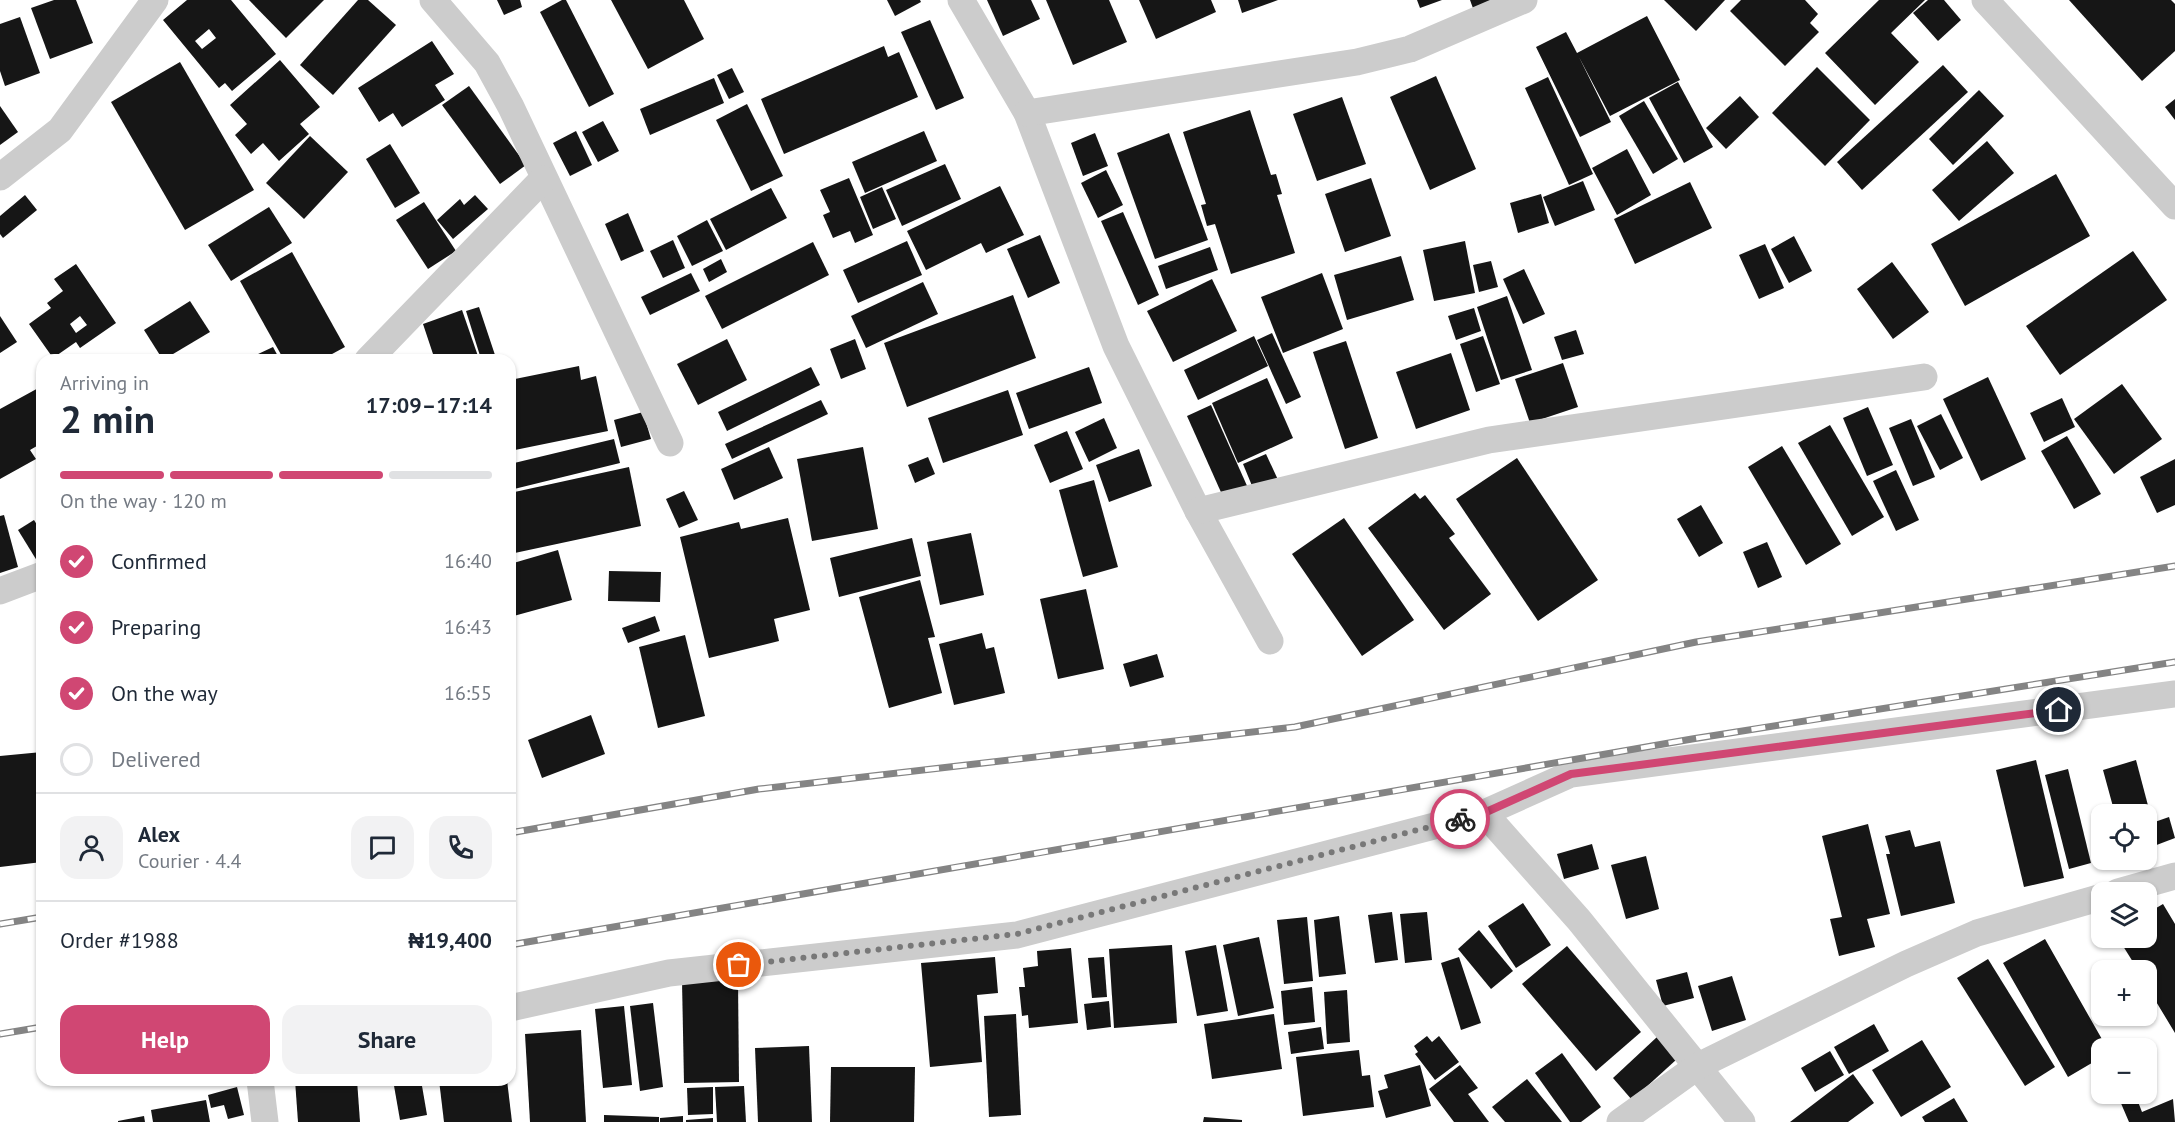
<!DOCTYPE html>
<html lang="en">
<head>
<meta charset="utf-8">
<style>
  :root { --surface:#fff; --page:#f2f2f3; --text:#1f2937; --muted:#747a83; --line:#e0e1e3; --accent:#d04773 }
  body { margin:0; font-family:"PT Sans",sans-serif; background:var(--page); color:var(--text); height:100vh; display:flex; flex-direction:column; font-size:22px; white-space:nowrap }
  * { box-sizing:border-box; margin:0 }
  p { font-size:20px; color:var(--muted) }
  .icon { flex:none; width:33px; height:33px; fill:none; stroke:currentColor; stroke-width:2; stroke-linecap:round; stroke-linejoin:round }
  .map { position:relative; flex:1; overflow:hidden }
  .drawer { position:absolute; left:36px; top:354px; width:480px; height:732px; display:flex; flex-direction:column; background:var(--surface); border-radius:18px; box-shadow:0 2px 4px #0004 }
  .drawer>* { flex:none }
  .fabs { position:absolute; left:2091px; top:804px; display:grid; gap:12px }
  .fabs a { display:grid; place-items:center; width:66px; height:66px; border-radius:12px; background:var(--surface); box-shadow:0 2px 4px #0004; font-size:30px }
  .pin { position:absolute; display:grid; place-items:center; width:51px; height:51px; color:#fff; margin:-26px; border:3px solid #fff; border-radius:50%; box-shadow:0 2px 6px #0007 }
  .courier { position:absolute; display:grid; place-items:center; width:60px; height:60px; margin:-30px; border:4px solid #d04773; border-radius:50%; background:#fff; color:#222; box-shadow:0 2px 8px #0007 }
  .overview em { font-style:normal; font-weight:700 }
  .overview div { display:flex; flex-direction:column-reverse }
  .overview { display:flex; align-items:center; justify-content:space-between; height:102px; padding:0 24px }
  h1 { font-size:39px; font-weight:700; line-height:45px }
  .bar { display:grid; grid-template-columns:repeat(4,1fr); gap:9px 6px; align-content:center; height:72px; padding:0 24px }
  .bar i { height:8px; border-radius:4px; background:var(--line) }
  .bar .selected { background:var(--accent) }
  .bar p { grid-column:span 4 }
  .line { display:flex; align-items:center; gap:15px; padding:0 24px; border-top:2px solid var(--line) }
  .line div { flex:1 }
  .round { display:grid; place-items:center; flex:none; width:63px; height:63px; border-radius:18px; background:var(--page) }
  ol { padding:0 24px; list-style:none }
  li { display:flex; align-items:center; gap:18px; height:66px }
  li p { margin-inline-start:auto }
  li .icon { padding:6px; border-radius:50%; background:var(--accent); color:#fff; stroke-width:4 }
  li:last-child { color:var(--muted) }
  li i { width:33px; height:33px; border:3px solid var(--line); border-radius:50% }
  .cta { display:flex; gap:12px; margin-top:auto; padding:12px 24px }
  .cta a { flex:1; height:69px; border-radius:18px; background:var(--accent); color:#fff; font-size:24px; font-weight:700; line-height:69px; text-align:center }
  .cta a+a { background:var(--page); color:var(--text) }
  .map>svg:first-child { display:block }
  .building { fill:#161616; fill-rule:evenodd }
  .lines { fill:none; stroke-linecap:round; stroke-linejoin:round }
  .minor { stroke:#ccc; stroke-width:27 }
  .rail-casing { stroke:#848484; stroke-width:7 }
  .rail { stroke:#fff; stroke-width:4.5; stroke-dasharray:14; stroke-linecap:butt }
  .done { stroke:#787878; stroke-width:6; stroke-dasharray:0 10.8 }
  .route { stroke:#d04773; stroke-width:8 }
</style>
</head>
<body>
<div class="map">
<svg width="2175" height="1122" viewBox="0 0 2175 1122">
  <rect width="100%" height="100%" fill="#fff"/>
  <g class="building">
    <polygon points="54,0 76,0 93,43 50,59 31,8"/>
    <path d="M 187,0 L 231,0 L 276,54 L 232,91 L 225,83 L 219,88 L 163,20 ZM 209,29 L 216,38 L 202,49 L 195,41 Z"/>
    <polygon points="249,0 324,0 286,38"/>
    <polygon points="358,0 368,0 396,25 333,95 300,65"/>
    <polygon points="497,0 520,0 522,7 504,15"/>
    <polygon points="562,0 566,0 614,94 589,107 540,12"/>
    <polygon points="611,0 684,0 704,39 648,69"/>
    <polygon points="887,0 920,0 921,2 895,16"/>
    <polygon points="987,0 1031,0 1040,19 1003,36"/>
    <polygon points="1046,0 1109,0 1127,42 1073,65"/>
    <polygon points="1139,0 1211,0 1216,12 1156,39"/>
    <polygon points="1238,0 1278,0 1242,13"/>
    <polygon points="1417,0 1442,0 1420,8"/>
    <polygon points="1470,0 1494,0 1474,11"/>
    <polygon points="1664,0 1725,0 1696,31"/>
    <polygon points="1741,0 1805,0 1818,14 1810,23 1819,32 1785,66 1730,11"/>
    <polygon points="1879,0 1925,0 1891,33 1919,62 1875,105 1825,53"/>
    <polygon points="1928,0 1944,0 1961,20 1938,41 1913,13"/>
    <polygon points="2069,0 2171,0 2175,4 2175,51 2142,81"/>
    <polygon points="1647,16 1680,80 1610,116 1579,57 1611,122 1580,137 1536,47 1566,32 1577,53"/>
    <polygon points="20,17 40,73 5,86 0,71 0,24"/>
    <polygon points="930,20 964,98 936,110 901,32"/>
    <polygon points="432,41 454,74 435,85 445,100 402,127 393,113 379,122 358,88"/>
    <polygon points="884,46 888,57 899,52 918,97 784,154 761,99"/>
    <polygon points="280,60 320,107 300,124 309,134 279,161 263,143 251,154 235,135 247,124 230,105"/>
    <polygon points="180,62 254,190 185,230 111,102"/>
    <polygon points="1943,65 1968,92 1862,190 1837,162"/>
    <polygon points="1817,67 1870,120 1825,166 1772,113"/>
    <polygon points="732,68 744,92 729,99 717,75"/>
    <polygon points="1436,76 1476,169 1430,190 1390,97"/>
    <polygon points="1548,77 1593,174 1569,185 1525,88"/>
    <polygon points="714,78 724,103 650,135 640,109"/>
    <polygon points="1678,82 1713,147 1684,163 1649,98"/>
    <polygon points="469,86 526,165 500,184 442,105"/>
    <polygon points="1979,90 2004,116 1953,165 1929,139"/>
    <polygon points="1740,96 1759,117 1726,149 1706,128"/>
    <polygon points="1342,97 1366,164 1317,181 1293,114"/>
    <polygon points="2175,99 2175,120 2165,107"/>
    <polygon points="1644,101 1678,159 1653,174 1619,116"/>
    <polygon points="747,104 783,176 751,191 716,120"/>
    <polygon points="0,106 18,132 0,145"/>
    <polygon points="1250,110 1271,175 1276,174 1282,194 1277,195 1295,253 1231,274 1215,224 1207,226 1201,205 1206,204 1183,132"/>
    <polygon points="603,121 619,151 598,162 582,132"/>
    <polygon points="576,131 592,165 570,176 553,143"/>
    <polygon points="924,131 937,161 865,193 852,162"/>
    <polygon points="1095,133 1108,166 1083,176 1071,143"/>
    <polygon points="1169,133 1208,240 1155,259 1117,153"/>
    <polygon points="310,136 348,172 304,219 266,183"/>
    <polygon points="1987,141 2014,173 1959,221 1932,190"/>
    <polygon points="390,144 420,193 395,208 366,159"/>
    <polygon points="1627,149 1651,195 1617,215 1592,168"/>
    <polygon points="945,164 961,199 902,226 886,190"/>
    <polygon points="1106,170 1123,205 1098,218 1081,183"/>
    <polygon points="2056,174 2090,236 1965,306 1931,244"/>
    <polygon points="849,178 873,235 855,243 850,231 833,238 823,215 830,212 820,190"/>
    <polygon points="1371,178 1391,236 1345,252 1325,194"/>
    <polygon points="1583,181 1595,210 1555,226 1543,197"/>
    <polygon points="1690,182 1712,228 1635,264 1614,219"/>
    <polygon points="1000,186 1024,235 986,253 981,243 926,270 907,231"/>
    <polygon points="882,187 896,219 873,229 860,197"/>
    <polygon points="771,188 787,218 726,250 710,219"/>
    <polygon points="1541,194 1549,223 1518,233 1510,203"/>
    <polygon points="25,195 37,210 3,238 0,234 0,216"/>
    <polygon points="475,195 488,209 453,239 437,220 460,199 464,205"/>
    <polygon points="424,202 456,251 428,269 396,220"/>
    <polygon points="269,207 292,243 231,281 208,245"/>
    <polygon points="1123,212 1159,295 1138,305 1101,221"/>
    <polygon points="628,213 644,251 621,261 605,224"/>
    <polygon points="707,220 723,251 692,266 677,236"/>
    <polygon points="1040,235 1060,283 1028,298 1007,249"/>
    <polygon points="1794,236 1812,271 1789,283 1771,249"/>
    <polygon points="673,240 685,268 663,278 650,251"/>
    <polygon points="907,241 922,275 858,303 843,270"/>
    <polygon points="1465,241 1475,293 1434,301 1423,250"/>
    <polygon points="813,242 829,275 722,329 705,296"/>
    <polygon points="1765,244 1784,288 1759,299 1739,255"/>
    <polygon points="1210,247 1218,270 1166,289 1158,266"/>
    <polygon points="2133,251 2167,300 2060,375 2026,326"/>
    <polygon points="292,252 345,347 321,360 284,360 240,281"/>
    <polygon points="1401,256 1414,300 1347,320 1334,275"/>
    <polygon points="721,259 727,272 709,282 703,269"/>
    <polygon points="1491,261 1498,287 1479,292 1473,265"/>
    <polygon points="1892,262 1929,312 1893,339 1857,289"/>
    <path d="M 76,264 L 116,323 L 80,348 L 76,342 L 53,358 L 29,324 L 51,308 L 47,303 L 63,291 L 54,279 ZM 80,316 L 87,325 L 76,333 L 70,324 Z"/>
    <polygon points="1524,269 1545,314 1523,324 1503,279"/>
    <polygon points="691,273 700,291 650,315 641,297"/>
    <polygon points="1322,273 1343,329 1283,353 1261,297"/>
    <polygon points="1212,279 1237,331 1173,362 1147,311"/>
    <polygon points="923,282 938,314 866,348 851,316"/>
    <polygon points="1013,295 1036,358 907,407 884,343"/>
    <polygon points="1507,296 1532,370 1501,380 1477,307"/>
    <polygon points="190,301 210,332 163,360 144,330"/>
    <polygon points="479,307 495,355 481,359 466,311"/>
    <polygon points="1474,308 1481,331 1456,340 1448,316"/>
    <polygon points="462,310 479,359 435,360 423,324"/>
    <polygon points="0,316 17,342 0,353"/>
    <polygon points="1576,330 1584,354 1562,360 1554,337"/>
    <polygon points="1272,333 1301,397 1286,404 1257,340"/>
    <polygon points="1254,336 1268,366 1198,400 1184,370"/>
    <polygon points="1483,336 1500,384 1476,392 1460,344"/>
    <polygon points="727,339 747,380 698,405 677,364"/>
    <polygon points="855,339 866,369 841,379 830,349"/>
    <polygon points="1346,341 1378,438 1345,449 1313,352"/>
    <polygon points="273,347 280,360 258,360 256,355"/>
    <polygon points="1451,353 1470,410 1416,429 1396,372"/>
    <polygon points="1563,363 1578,407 1530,423 1515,379"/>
    <polygon points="579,366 581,380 596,376 608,431 510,451 510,380"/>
    <polygon points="811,367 820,385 727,431 718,412"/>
    <polygon points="1089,367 1102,403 1029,429 1016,393"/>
    <polygon points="1988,377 2026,459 1981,481 1943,399"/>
    <polygon points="1267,378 1293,438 1238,463 1212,403"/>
    <polygon points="2122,384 2162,439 2114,474 2074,419"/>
    <polygon points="42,386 42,443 30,450 36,459 0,479 0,409"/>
    <polygon points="1008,390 1023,435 943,463 928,418"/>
    <polygon points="2062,398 2075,427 2044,442 2030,413"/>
    <polygon points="821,400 828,414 732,459 725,444"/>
    <polygon points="1211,405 1248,488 1224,499 1187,416"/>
    <polygon points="1868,407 1893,465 1867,476 1843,418"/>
    <polygon points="643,412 651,439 621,447 614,420"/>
    <polygon points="1941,414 1963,458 1940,470 1917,426"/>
    <polygon points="1104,418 1117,448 1089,462 1075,432"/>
    <polygon points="1911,419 1935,477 1913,486 1889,428"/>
    <polygon points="1830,425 1884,517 1852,536 1798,443"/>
    <polygon points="1067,431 1083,469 1050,483 1034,445"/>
    <polygon points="2067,436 2101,494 2074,509 2041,451"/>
    <polygon points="614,439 620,463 510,490 510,464"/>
    <polygon points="1782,446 1841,544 1806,565 1748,467"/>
    <polygon points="769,447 783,478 734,500 721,469"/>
    <polygon points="863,447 878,529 812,541 797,459"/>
    <polygon points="1139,449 1152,486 1109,502 1096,465"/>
    <polygon points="1266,454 1279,482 1255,493 1243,464"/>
    <polygon points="928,457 935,474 915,483 908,465"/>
    <polygon points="1517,458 1598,580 1538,621 1456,499"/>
    <polygon points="2175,459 2175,505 2157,513 2140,477"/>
    <polygon points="629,467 641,526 510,554 510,493"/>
    <polygon points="1896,470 1919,520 1896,531 1873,481"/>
    <polygon points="1094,480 1118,567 1083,577 1059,490"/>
    <polygon points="684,491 698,520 679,528 666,499"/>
    <polygon points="1415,493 1420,499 1425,495 1455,534 1449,538 1491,594 1444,630 1368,528"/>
    <polygon points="1701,505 1723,543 1699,557 1677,519"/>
    <polygon points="4,515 18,567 0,573 0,516"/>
    <polygon points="788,518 810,610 774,619 779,641 709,658 680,537 739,522 741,529"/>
    <polygon points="1344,518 1414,620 1362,656 1292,554"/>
    <polygon points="34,520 42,533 42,569 18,530"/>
    <polygon points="971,533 984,595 940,605 927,542"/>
    <polygon points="912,538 921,576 839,597 830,558"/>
    <polygon points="1767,542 1782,577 1758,588 1743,552"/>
    <polygon points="558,550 572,600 510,617 510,564"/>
    <polygon points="609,571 661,572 660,602 608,601"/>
    <polygon points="920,580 935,637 928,638 942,693 889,708 859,597"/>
    <polygon points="1086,589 1104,669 1058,679 1040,599"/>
    <polygon points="655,616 660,631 628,643 622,628"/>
    <polygon points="982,633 986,649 994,647 1005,693 954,705 939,644"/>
    <polygon points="685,635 705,716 658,728 639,647"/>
    <polygon points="1157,654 1164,677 1130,687 1123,664"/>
    <polygon points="591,715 605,754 542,778 528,740"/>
    <polygon points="42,752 42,862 0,867 0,756"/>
    <polygon points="2036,760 2064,878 2024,887 1996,770"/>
    <polygon points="2136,760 2150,813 2115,814 2103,770"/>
    <polygon points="2068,769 2091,863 2069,869 2045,775"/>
    <polygon points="2169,817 2175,838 2146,849 2146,825"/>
    <polygon points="1868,824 1890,914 1867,919 1875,947 1839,956 1830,919 1842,917 1822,836"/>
    <polygon points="1910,830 1915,847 1940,841 1955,903 1901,916 1886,854 1890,854 1885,836"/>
    <polygon points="1592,844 1599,869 1564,879 1557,854"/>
    <polygon points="1646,856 1659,909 1626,919 1611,865"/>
    <polygon points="1523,903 1551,945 1516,968 1488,926"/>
    <polygon points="2163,904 2175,924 2175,1033 2146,985 2146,970 2138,970 2118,938 2146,938 2146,914"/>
    <polygon points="1392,912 1398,960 1375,963 1368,915"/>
    <polygon points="1427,912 1432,960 1405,963 1400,914"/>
    <polygon points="1339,916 1346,974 1319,977 1314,920"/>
    <polygon points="1307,917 1313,981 1284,984 1277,920"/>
    <polygon points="1479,930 1513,971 1491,989 1458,949"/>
    <polygon points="1259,937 1274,1008 1238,1016 1223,945"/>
    <polygon points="2045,939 2107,1048 2102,1048 2102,1057 2068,1077 2003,963"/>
    <polygon points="1172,945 1177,1023 1114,1028 1109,949"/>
    <polygon points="1216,945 1228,1011 1197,1016 1185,951"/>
    <polygon points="1567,946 1641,1032 1596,1071 1522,984"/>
    <polygon points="1071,948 1078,1023 1029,1028 1028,1015 1022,1016 1019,987 1025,987 1023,968 1038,966 1037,951"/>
    <polygon points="995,957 998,993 977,995 982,1062 930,1067 921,963"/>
    <polygon points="1104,957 1107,997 1092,998 1088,958"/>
    <polygon points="1459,957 1481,1023 1461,1030 1441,963"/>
    <polygon points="1988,959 2055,1067 2025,1086 1957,978"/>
    <polygon points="1687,972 1694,998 1663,1006 1656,980"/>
    <polygon points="1732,976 1746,1020 1712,1031 1698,986"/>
    <polygon points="738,980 739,1082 684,1083 682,981"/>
    <polygon points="1312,987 1315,1022 1284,1025 1281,991"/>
    <polygon points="1347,990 1350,1042 1327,1044 1324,992"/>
    <polygon points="1109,1001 1111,1027 1087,1030 1084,1004"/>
    <polygon points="653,1003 663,1087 640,1091 630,1006"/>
    <polygon points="624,1006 632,1085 603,1088 595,1009"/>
    <polygon points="1016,1014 1021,1115 989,1117 984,1016"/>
    <polygon points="1274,1014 1282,1069 1212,1079 1204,1024"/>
    <polygon points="1874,1024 1889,1051 1849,1074 1834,1047"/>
    <polygon points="1321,1027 1324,1049 1291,1054 1288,1032"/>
    <polygon points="581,1030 586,1122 530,1122 525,1034"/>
    <polygon points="1427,1036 1432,1042 1439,1036 1459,1062 1435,1080 1415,1054 1418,1052 1414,1046"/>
    <polygon points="1657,1037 1677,1059 1632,1100 1613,1078"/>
    <polygon points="1922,1040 1951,1087 1901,1117 1872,1070"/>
    <polygon points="809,1046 812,1122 758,1122 755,1048"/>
    <polygon points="1359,1050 1362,1076 1370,1075 1374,1107 1303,1116 1296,1057"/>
    <polygon points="1830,1051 1844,1075 1815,1092 1801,1068"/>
    <polygon points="1562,1053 1601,1107 1581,1122 1570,1122 1535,1073"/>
    <polygon points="1420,1065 1431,1106 1386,1118 1378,1091 1388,1088 1384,1075"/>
    <polygon points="1460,1065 1478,1088 1468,1094 1489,1122 1454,1122 1429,1089"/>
    <polygon points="831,1067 915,1067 914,1122 830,1122"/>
    <polygon points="1853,1074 1874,1103 1848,1122 1790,1122"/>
    <polygon points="1527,1079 1562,1122 1505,1122 1492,1107"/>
    <polygon points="295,1080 357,1080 360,1122 298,1122"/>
    <polygon points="393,1080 421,1080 427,1115 400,1120"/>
    <polygon points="439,1080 507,1080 512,1122 444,1122"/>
    <polygon points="744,1086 746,1122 717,1122 715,1087"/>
    <polygon points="237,1087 244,1115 228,1119 224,1105 211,1108 208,1095"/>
    <polygon points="713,1087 713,1114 688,1115 687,1088"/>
    <polygon points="2117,1094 2135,1094 2142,1112 2173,1099 2175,1122 2129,1122"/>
    <polygon points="1954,1098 1968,1122 1925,1122 1922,1117"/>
    <polygon points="206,1100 210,1122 153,1122 151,1110"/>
    <polygon points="604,1115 659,1117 659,1122 604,1122"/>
    <polygon points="144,1116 145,1122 118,1122 118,1121"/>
    <polygon points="683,1116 683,1122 660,1122 660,1118"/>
    <polygon points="1204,1117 1242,1120 1242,1122 1203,1122"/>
    <polygon points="713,1118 713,1122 686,1122 686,1120"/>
  </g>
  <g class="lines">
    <g class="minor">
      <polyline points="433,0 487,63 511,107 670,443"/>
      <polyline points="961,0 1027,113 1116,346 1198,511 1270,641"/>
      <polyline points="1985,0 2175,206"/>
      <polyline points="1027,113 1357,62 1410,49 1524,0"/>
      <polyline points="0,177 60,130 155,0"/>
      <polyline points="368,360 543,179"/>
      <polyline points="1198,511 1489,440 1924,377"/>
      <polyline points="0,591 42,575"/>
      <polyline points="1484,813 1571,774 2175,694"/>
      <polyline points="2118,892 2175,876"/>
      <polyline points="510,1008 669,973 1017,935 1484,813 1579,920 1742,1122"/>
      <polyline points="260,1080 265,1122"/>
      <polyline points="1620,1122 1698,1066 1906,964 1977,933 2102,897"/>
    </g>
    <g class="rail-casing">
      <g id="rail">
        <polyline points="510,833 759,789 1295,727 1696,642 2175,566"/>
        <polyline points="0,924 42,917"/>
        <polyline points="510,945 1692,739 2175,662"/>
        <polyline points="0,1034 42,1027"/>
      </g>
    </g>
    <use href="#rail" class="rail"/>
  </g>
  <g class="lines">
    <polyline class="done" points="739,965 1017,934 1460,819"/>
    <polyline class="route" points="1460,819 1484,813 1571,774 2059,710"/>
  </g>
</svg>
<div class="fabs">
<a><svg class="icon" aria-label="locate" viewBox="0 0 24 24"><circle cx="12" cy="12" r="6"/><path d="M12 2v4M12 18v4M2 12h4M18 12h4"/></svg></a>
<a><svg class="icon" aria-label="layers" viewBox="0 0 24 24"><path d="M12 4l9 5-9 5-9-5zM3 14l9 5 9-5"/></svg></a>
<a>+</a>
<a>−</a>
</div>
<div class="pin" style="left:739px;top:965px;background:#ea580c"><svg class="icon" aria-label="bag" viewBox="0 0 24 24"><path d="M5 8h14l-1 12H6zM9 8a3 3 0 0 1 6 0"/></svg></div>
<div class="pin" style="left:2059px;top:710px;background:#1f2937"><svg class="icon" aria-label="home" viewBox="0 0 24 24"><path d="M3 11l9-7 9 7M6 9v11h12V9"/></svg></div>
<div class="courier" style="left:1460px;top:819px"><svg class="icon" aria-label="bike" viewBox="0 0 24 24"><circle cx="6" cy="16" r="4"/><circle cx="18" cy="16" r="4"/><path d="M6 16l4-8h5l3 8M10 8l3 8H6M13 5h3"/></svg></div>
<section class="drawer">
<div class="overview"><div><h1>2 min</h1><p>Arriving in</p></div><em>17:09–17:14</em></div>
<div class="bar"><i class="selected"></i><i class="selected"></i><i class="selected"></i><i></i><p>On the way · 120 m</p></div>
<ol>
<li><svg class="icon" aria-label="check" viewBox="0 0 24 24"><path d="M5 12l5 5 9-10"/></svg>Confirmed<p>16:40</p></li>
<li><svg class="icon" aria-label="check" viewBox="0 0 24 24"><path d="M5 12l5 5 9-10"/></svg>Preparing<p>16:43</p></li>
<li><svg class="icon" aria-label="check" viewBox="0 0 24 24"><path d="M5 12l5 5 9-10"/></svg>On the way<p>16:55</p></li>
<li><i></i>Delivered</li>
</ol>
<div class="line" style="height:108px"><a class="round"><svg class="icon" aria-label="person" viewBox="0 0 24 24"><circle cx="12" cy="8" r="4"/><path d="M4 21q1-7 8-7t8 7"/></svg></a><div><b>Alex</b><p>Courier · 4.4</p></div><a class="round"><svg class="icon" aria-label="chat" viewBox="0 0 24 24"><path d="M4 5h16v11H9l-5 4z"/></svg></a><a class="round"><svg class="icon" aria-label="phone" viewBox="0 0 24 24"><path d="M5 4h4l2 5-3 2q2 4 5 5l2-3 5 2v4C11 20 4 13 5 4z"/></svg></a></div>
<div class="line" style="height:78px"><div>Order #1988</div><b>₦19,400</b></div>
<div class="cta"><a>Help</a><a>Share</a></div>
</section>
</div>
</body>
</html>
